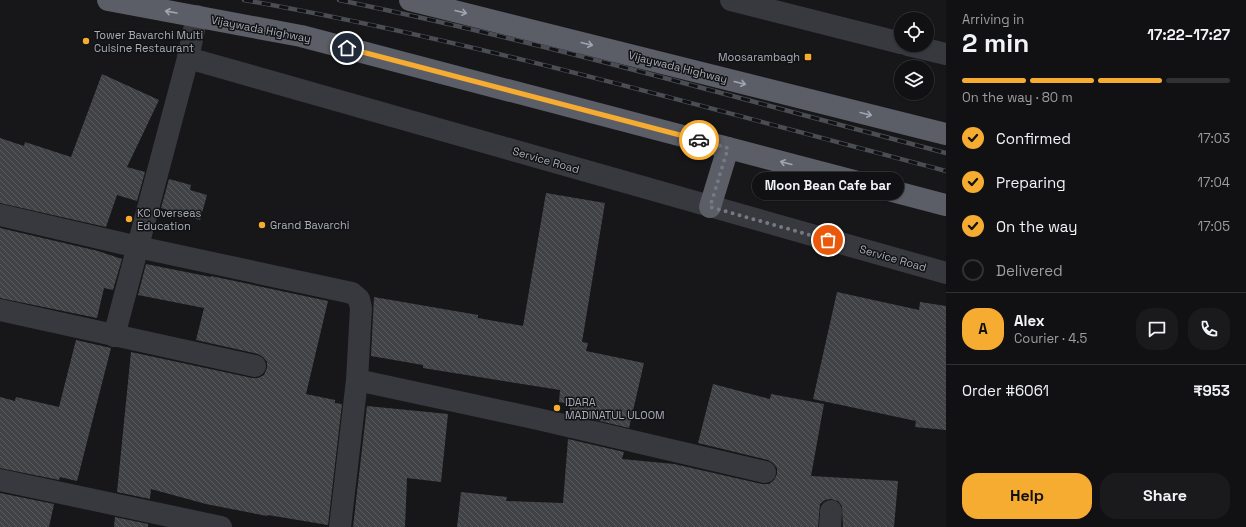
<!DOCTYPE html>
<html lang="en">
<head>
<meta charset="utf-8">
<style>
  :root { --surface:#111113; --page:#1a1a1c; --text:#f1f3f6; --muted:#9c9da0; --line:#303133; --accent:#f6ab31 }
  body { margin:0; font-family:"Space Grotesk",sans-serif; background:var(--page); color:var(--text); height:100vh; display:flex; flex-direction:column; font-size:15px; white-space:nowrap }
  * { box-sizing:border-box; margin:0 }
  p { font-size:13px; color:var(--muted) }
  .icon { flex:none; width:22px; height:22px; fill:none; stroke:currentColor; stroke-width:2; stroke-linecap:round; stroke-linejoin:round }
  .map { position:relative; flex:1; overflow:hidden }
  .sheet { display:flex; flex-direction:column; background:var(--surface); width:300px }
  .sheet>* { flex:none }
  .tools { position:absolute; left:894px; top:12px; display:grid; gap:8px }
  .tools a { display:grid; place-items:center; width:40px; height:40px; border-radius:50%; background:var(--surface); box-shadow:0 1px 3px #0004,0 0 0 1px var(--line); font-size:20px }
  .pin { position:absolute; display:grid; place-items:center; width:34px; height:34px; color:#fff; margin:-17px; border:2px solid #fff; border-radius:50%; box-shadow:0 1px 4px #0007 }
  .courier { position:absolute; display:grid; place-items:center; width:40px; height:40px; margin:-20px; border:3px solid #f6ab31; border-radius:50%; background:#fff; color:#222; box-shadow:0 1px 5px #0007 }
  .bubble { position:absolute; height:28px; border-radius:14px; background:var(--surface); box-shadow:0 1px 3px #0004,0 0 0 1px var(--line); font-size:13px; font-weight:700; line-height:28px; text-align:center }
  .head em { font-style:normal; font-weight:700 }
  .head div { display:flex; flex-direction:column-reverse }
  .head { display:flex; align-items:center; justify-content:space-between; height:68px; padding:0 16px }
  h1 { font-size:26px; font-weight:700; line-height:30px }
  .bar { display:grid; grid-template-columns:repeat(4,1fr); gap:6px 4px; align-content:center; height:48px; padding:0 16px }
  .bar i { height:5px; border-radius:3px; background:var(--line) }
  .bar .current { background:var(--accent) }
  .bar p { grid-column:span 4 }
  .line { display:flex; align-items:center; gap:10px; padding:0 16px; border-top:1px solid var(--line) }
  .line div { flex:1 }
  .round { display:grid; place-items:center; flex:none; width:42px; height:42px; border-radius:16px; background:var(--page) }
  ol { padding:0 16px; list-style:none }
  li { display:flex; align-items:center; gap:12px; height:44px }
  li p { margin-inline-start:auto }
  li .icon { padding:4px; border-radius:50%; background:var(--accent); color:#111; stroke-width:4 }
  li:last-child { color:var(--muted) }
  li i { width:22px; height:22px; border:2px solid var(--line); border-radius:50% }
  .button { display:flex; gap:8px; margin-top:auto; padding:8px 16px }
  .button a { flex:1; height:46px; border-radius:16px; background:var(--accent); color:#111; font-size:16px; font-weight:700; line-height:46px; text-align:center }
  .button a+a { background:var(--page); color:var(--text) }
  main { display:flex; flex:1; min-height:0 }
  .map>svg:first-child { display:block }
  .building { fill:url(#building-back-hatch) }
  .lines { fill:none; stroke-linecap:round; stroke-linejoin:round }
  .minor { stroke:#38393e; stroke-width:22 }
  .trunk { stroke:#5b5e66; stroke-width:22 }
  .rail-casing { stroke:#4a4d53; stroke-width:4.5 }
  .rail { stroke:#121214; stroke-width:3; stroke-dasharray:9; stroke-linecap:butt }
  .oneway { stroke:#a0a6b1 }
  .done { stroke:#757981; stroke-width:4; stroke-dasharray:0 7.2 }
  .route { stroke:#f6ab31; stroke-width:5 }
  .poi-dot { fill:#f6ab31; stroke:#121214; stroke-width:1.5 }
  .labels { text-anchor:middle; stroke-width:3; stroke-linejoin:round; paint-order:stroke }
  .street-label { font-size:11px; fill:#a8aeb9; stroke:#121214 }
  .poi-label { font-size:11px; fill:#a8aeb9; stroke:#121214; text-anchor:start }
</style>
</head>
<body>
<main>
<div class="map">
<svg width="946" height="527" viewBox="0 0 946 527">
  <defs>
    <pattern id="building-back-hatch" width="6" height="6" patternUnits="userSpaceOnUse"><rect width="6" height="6" fill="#414246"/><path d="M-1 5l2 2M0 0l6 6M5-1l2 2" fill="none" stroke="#5a5b5f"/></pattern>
  </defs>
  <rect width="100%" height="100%" fill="#171719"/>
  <g class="building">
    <polygon points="102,74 159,100 127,167 145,172 137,201 117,195 106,227 0,203 0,138 24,146 25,142 71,157"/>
    <polygon points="169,179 191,185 190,190 207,195 200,220 161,208"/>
    <polygon points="546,193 605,203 582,342 588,343 586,351 644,363 629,428 570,414 570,404 559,402 560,390 423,368 423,365 371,356 374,297 478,315 478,318 523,326"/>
    <polygon points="0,228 98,251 122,259 113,290 104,288 97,318 0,298"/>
    <polygon points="146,264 211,277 211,276 328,301 306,394 335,400 335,403 342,404 328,525 268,515 267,516 206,504 151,489 150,499 117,492 131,352 252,378 258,378 264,375 267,368 267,362 263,357 258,354 196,340 204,308 138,295"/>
    <polygon points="837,292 919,310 920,302 946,306 946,430 915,427 916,421 813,399"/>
    <polygon points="76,340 111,348 77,481 60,477 59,480 0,468 0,397 15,401 16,397 59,407"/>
    <polygon points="713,384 770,399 771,394 824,404 811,476 898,481 894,527 843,527 842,506 838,501 831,499 825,500 820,504 818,527 457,527 461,492 507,497 506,501 563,503 568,439 624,452 622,459 674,464 762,484 769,484 774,480 777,474 777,468 773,463 768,460 698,443"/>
    <polygon points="367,406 448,414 441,482 407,478 405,527 353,527"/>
    <polygon points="0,493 54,504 49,527 0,527"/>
    <polygon points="115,517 148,524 148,527 114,527"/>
  </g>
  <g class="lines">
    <g class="minor">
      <polyline points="731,0 901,43"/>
      <polyline points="197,16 188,58 946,273"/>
      <polyline points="908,45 946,54"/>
      <polyline points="0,215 138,247 352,293 359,299 361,308 357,380 340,527"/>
      <polyline points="0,310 255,366"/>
      <polyline points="114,336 188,58"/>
      <polyline points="357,380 538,419 765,472"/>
      <polyline points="0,480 221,527"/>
      <polyline points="830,527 831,511"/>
    </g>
    <g class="trunk">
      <polyline points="108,0 301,36 946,205"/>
      <polyline points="410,0 946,134"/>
      <polyline points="710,207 728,148"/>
    </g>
    <g class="rail-casing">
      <g id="rail">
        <path d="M 244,0 C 481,42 713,110 946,171"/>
        <path d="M 339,0 C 543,42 744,100 946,153"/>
      </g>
    </g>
    <use href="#rail" class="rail"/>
  </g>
  <defs><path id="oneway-shaft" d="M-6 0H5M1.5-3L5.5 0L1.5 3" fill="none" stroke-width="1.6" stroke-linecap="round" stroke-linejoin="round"/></defs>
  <g class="oneway">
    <use href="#oneway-shaft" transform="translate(171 12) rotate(-170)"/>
    <use href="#oneway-shaft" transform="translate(461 12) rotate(14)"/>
    <use href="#oneway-shaft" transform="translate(587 44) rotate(14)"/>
    <use href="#oneway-shaft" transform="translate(740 83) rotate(14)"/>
    <use href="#oneway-shaft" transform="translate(866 114) rotate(14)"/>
    <use href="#oneway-shaft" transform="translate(786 163) rotate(-165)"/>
  </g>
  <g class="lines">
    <polyline class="done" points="699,140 728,148 710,207 828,240"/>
    <polyline class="route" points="347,48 699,140"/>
  </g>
  <g class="poi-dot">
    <circle cx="86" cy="41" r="4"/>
    <rect x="804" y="53" width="8" height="8" rx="2"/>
    <circle cx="129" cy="219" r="4"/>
    <circle cx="262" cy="225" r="4"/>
    <circle cx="557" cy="408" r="4"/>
  </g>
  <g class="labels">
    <g class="street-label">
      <text transform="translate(261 29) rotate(11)" y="4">Vijaywada Highway</text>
      <text transform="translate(678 67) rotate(14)" y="4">Vijaywada Highway</text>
      <text transform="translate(546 160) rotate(16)" y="4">Service Road</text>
      <text transform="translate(893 258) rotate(16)" y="4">Service Road</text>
    </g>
    <g class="poi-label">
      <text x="94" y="39">Tower Bavarchi Multi<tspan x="94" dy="13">Cuisine Restaurant</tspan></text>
      <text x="800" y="61" text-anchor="end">Moosarambagh</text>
      <text x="137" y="217">KC Overseas<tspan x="137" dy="13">Education</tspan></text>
      <text x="270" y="229">Grand Bavarchi</text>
      <text x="565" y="406">IDARA<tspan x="565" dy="13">MADINATUL ULOOM</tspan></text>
    </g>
  </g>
</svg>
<div class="tools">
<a><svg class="icon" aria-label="locate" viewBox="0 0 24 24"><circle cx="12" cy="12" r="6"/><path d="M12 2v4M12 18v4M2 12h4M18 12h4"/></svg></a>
<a><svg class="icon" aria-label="layers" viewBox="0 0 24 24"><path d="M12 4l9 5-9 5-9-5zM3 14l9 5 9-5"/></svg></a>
</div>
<div class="pin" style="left:828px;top:240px;background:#ea580c"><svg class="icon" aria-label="bag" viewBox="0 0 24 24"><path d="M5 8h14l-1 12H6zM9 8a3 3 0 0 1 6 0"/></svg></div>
<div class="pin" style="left:347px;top:48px;background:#1f2937"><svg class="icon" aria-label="home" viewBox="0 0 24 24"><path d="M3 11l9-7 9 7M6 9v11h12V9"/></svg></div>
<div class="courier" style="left:699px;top:140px"><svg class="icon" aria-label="car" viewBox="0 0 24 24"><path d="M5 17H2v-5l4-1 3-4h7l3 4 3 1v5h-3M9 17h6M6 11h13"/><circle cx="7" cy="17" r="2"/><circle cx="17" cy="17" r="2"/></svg></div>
<div class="bubble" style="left:752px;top:172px;width:152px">Moon Bean Cafe bar</div>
</div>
<section class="sheet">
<div class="head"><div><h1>2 min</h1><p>Arriving in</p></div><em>17:22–17:27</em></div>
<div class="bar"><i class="current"></i><i class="current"></i><i class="current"></i><i></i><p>On the way · 80 m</p></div>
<ol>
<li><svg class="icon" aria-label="check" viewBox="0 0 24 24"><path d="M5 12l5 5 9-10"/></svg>Confirmed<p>17:03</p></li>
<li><svg class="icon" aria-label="check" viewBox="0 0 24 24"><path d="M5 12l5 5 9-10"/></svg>Preparing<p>17:04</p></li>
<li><svg class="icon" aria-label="check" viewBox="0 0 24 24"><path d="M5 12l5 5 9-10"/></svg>On the way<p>17:05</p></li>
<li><i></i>Delivered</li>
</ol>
<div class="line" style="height:72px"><b class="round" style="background:var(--accent);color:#111">A</b><div><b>Alex</b><p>Courier · 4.5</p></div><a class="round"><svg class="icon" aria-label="chat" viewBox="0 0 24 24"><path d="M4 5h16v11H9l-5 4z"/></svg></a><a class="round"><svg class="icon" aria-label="phone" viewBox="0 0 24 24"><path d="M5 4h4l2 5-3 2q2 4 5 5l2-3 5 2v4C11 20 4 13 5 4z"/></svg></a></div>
<div class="line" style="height:52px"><div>Order #6061</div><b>₹953</b></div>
<div class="button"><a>Help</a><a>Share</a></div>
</section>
</main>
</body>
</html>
